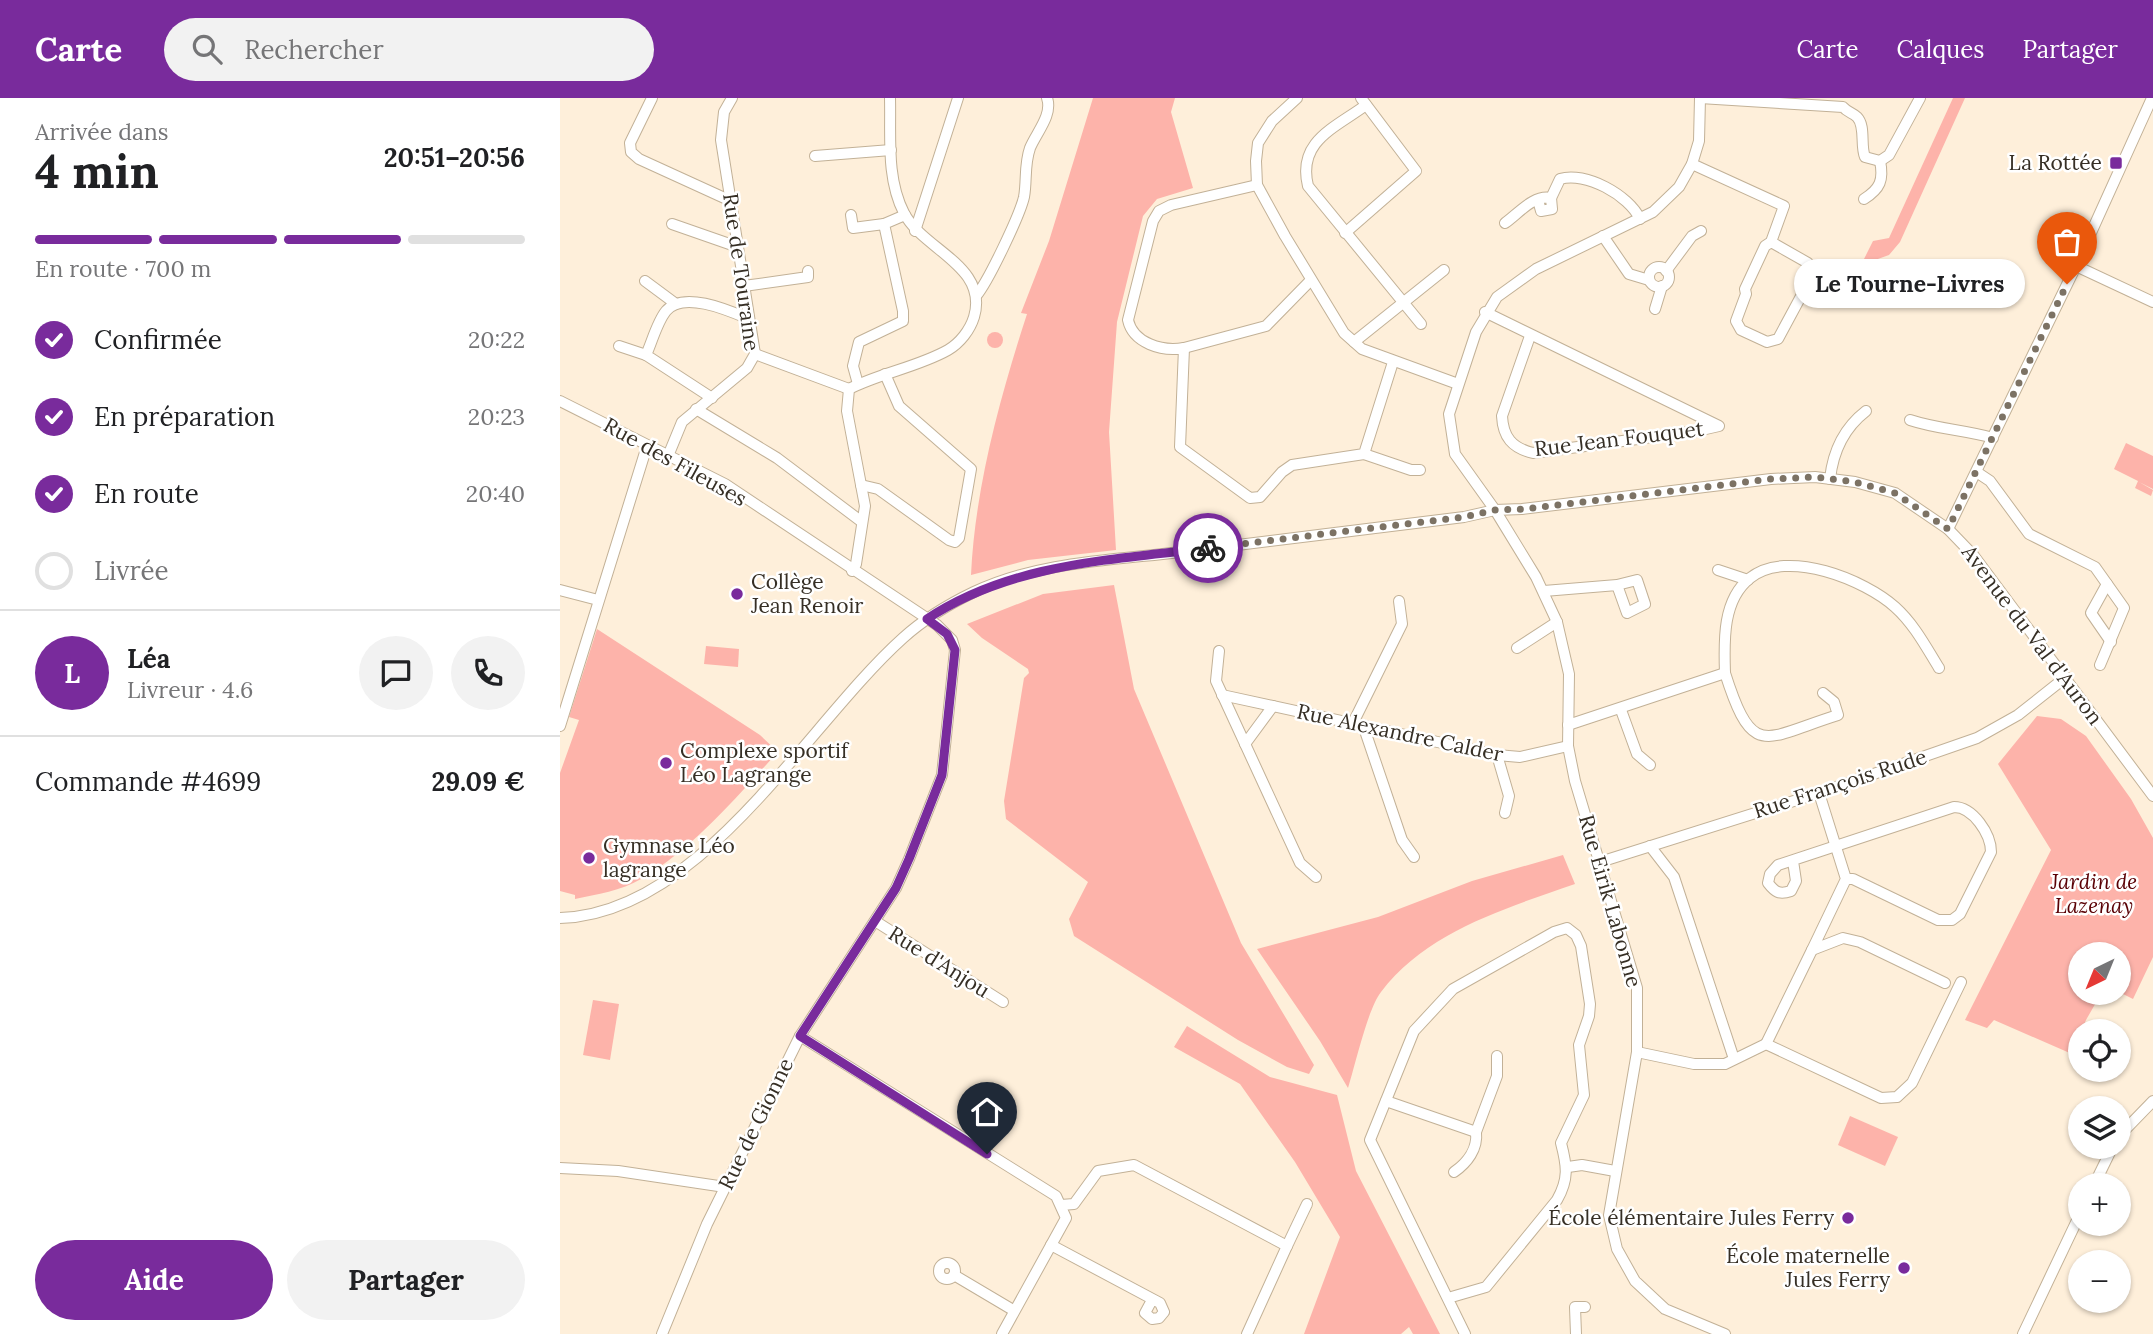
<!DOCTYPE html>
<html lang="fr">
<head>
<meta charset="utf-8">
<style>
  :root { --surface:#fff; --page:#f2f2f2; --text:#202124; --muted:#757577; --line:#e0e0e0; --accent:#792b9c }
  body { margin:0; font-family:Lora,serif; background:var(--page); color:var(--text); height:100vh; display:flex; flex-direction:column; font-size:26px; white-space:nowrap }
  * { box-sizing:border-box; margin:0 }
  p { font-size:23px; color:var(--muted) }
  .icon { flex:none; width:38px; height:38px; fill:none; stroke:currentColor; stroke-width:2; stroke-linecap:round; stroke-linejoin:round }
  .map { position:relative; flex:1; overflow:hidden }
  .drawer { display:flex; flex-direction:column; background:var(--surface); width:560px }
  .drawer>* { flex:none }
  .needle { width:46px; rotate:223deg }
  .buttons { position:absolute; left:1508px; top:844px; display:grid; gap:14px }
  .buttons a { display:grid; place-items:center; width:63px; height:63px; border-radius:50%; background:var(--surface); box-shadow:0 2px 5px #0004; font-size:35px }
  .pin { position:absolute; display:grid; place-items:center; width:60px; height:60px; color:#fff; margin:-72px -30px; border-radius:50% 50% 50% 0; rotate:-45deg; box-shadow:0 0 7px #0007 }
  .pin .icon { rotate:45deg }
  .courier { position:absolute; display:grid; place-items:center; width:70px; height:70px; margin:-35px; border:5px solid #792b9c; border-radius:50%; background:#fff; color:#222; box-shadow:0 2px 9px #0007 }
  .bubble { position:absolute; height:49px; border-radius:24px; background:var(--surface); box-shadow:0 2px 5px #0004; font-size:23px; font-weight:800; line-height:49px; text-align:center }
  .head em { font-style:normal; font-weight:800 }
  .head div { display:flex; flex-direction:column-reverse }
  .head { display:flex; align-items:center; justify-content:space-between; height:119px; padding:0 35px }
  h1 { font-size:46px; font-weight:800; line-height:52px }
  .bar { display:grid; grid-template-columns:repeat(4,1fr); gap:10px 7px; align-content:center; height:84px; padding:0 35px }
  .bar i { height:9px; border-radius:5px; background:var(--line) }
  .bar .active { background:var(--accent) }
  .bar p { grid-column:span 4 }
  .line { display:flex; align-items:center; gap:18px; padding:0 35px; border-top:2px solid var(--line) }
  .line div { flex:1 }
  .round { display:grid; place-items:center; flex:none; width:74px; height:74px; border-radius:37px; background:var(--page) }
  ol { padding:0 35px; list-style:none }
  li { display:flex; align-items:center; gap:21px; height:77px }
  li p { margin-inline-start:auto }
  li .icon { padding:7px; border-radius:50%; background:var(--accent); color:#fff; stroke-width:4 }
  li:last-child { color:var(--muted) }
  li i { width:38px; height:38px; border:4px solid var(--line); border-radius:50% }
  .cta { display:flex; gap:14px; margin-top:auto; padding:14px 35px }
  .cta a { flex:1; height:80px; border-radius:42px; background:var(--accent); color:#fff; font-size:28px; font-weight:800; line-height:80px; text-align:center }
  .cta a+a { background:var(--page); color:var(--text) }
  header { display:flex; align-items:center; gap:42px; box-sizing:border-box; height:98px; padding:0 35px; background:var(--accent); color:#fff }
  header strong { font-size:33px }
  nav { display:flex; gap:38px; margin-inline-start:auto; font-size:24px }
  .search { width:490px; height:63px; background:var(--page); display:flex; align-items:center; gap:18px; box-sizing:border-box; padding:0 24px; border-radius:38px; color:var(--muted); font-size:26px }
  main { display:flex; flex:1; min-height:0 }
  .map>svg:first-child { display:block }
  .green { fill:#fdb3aa }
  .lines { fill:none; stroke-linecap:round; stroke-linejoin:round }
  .minor-casing { stroke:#c2b197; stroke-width:12 }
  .minor { stroke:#fff; stroke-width:10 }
  .done { stroke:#7c7264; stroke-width:7; stroke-dasharray:0 12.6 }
  .route { stroke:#792b9c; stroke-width:9 }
  .poi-dot { fill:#792b9c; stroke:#fff; stroke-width:2.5 }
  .labels { text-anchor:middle; stroke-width:5; stroke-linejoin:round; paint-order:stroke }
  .poi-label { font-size:21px; fill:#362f25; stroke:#fff; text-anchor:end }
  .street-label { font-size:21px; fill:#362f25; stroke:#fff }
  .park-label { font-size:21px; font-style:italic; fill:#5a0105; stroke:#fff }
</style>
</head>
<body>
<header>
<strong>Carte</strong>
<div class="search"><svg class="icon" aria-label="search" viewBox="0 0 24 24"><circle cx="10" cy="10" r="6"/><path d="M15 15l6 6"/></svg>Rechercher</div>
<nav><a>Carte</a><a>Calques</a><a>Partager</a></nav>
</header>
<main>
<section class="drawer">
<div class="head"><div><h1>4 min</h1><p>Arrivée dans</p></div><em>20:51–20:56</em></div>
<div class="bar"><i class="active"></i><i class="active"></i><i class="active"></i><i></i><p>En route · 700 m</p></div>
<ol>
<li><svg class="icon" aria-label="check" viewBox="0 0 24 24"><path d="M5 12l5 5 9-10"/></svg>Confirmée<p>20:22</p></li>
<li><svg class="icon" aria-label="check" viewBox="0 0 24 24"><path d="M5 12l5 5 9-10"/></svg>En préparation<p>20:23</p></li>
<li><svg class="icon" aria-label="check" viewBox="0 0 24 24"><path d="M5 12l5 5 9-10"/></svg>En route<p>20:40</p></li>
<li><i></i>Livrée</li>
</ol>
<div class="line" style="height:126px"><b class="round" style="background:var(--accent);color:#fff">L</b><div><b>Léa</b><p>Livreur · 4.6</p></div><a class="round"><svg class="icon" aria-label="chat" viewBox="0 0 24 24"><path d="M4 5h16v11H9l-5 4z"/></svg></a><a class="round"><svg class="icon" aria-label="phone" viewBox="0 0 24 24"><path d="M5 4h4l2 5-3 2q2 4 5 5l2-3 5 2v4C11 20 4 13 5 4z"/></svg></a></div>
<div class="line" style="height:91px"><div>Commande #4699</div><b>29.09 €</b></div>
<div class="cta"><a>Aide</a><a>Partager</a></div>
</section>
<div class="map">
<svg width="1593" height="1236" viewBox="0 0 1593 1236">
  <rect width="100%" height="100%" fill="#feefda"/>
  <g class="green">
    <path d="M 533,0 L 615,0 L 611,14 L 633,90 L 597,101 L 583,118 L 557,224 L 549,334 L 556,452 L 468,462 L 411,477 C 415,390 440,299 467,216 L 461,215 L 489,143 Z"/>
    <polygon points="1393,0 1405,0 1340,144 1329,157 1301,167 1313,143 1329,140"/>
    <circle cx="435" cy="242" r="8"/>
    <polygon points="1566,345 1593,358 1593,391 1579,384 1593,392 1591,398 1575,390 1578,383 1554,371"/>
    <polygon points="554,487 574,591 681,845 754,967 749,976 727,969 678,942 514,838 509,821 528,784 446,721 444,703 464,580 469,575 468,571 422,540 407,526 483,496"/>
    <path d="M 37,531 L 200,637 L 218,654 C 176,699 135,749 81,781 C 61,793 37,796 15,801 L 15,797 L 0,793 L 0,675 L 19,622 L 9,619 Z"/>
    <polygon points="146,548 179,551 178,569 144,566"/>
    <polygon points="1477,618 1501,621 1526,638 1571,701 1593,740 1593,859 1573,901 1559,894 1559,856 1521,856 1521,894 1542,894 1526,922 1512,956 1434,922 1427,930 1405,922 1491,752 1438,666"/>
    <path d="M 1003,757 L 1015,786 C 947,810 867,833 821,894 C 808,910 795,968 788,990 L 760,943 L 697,851 L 818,819 L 912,783 Z"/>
    <polygon points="33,902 59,906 50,962 23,957"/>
    <polygon points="627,928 710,979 777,997 796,1073 880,1236 853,1236 849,1229 841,1236 744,1236 780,1139 735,1064 680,986 614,949"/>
    <polygon points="1290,1018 1338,1039 1325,1068 1278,1047"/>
  </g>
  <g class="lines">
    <g class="minor-casing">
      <g id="minor">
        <polyline points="92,0 70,45 71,54 79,61 171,103"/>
        <polyline points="737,0 712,23 698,45 696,63 697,87 725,138 784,235 802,251 898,286"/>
        <polyline points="1140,0 1139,43 1132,66 1119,89 1093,114 976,171 937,199 916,234 889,316 895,356 935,412 976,479 997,524 1009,576 1008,648 1015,683 1077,890 1077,954 1049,1117 1057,1151 1075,1183 1105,1211 1165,1236"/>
        <path d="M 1140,0 L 1283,9 C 1287,14 1293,15 1297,19 C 1306,28 1300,48 1305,59 L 1320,63 L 1329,57 L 1360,0"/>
        <path d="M 806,7 C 775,30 737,43 748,88 L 861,226"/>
        <polyline points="255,58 331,52"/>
        <polyline points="1132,66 1224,108 1211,144 1205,148 1185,191 1186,196 1176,223 1181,232 1207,244 1218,241 1253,176 1248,165 1211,144"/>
        <path d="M 697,87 L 611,107 L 599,113 L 593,123 L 568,222 C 573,245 602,254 624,250 L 620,349 L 690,400 L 700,399 L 722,374 L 732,367 L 804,356 L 833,264"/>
        <path d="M 991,100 L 1000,81 C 1025,73 1069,97 1080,121"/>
        <path d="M 1304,101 C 1320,91 1324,82 1320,63"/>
        <polyline points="291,117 293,130 324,126"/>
        <path d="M 945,125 C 958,116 974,96 991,100 L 992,111 L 981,113 L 978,102"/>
        <polyline points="112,126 178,149"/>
        <polyline points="355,133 398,0"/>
        <polyline points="785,135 856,73 801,0"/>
        <polyline points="1043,138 1069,176 1089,182"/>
        <polyline points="1516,168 1593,204"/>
        <circle cx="1099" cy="179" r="10"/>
        <polyline points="1106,173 1132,138 1141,133"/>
        <polyline points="85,183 116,206"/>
        <polyline points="184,188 248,179 248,173"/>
        <path d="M 416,198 C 428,184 460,117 464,99 C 467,83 464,67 470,50 C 476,35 493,17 487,0"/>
        <polyline points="1095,211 1102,188"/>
        <path d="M 925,214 L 1159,328 L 1137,333 L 973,355 C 952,350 943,339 942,318 L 970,238"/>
        <polyline points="794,244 884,172"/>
        <polyline points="59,248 86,257"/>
        <polyline points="624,250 706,228 751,182"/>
        <polyline points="195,256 289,291"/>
        <polyline points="298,286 293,268 299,244 343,223 343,213 324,126 345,117"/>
        <path d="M 152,300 L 86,257 C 92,244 97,224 106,213 C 123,192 170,213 189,221"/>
        <polyline points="0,303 165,386 377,527 392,542 395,552 382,677 349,761 336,790 240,938 147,1126 102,1236"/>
        <polyline points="136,311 217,360 302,424"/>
        <path d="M 1350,322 C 1377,331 1405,332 1433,340"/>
        <polyline points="804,356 851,372 860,372"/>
        <polyline points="108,358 122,324 187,270 195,256 161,42 164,14 172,0"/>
        <polyline points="1418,375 1430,383 1469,436 1535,469 1564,510 1540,567"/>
        <path d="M 1270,381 C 1273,353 1284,330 1306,313"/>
        <polyline points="301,387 318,391 389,442 395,444 399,440 411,371 339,308 325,276"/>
        <polyline points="1388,431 1516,168 1592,0"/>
        <polyline points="1158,472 1188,482"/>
        <path d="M 292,473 L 296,466 L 305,408 L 287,313 L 289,291 C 320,275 358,269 388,252 C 400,245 410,232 414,219 C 429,168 363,152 344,115 C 326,80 331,38 330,0"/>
        <polyline points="1547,486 1531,515 1551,544"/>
        <polyline points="0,492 38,502"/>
        <polyline points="984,493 1057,487 1067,515 1085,506 1077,482 1057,487"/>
        <polyline points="957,550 997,524"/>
        <polyline points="659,553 656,583 740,765 756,779"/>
        <path d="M 1165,575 C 1193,663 1204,640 1278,617 L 1274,604 L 1263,595"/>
        <polyline points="662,597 937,657 960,659 1008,648"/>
        <polyline points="1061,612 1077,656 1090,667"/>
        <polyline points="793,625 842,526 839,503"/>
        <polyline points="803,627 842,742 854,759"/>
        <path d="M 1008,627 L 1165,575 C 1164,544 1162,502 1190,480 C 1227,450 1305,482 1335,509 C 1354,526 1366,549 1379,570"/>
        <polyline points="0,628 87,348"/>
        <polyline points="685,646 713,608"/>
        <polyline points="937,657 949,698 945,715"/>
        <polyline points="1259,695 1286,781 1252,852 1283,840 1300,844 1385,885"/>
        <polyline points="1090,748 1114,779 1174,961"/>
        <path d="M 1233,763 L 1236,783 L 1231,793 C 1219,797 1215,794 1208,785 L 1210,776 L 1218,767 L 1394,709 C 1413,709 1431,736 1431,754 L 1400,816 L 1392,822 L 1378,822 L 1293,781 L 1286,781"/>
        <polyline points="1040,764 1259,695 1417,640 1458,617 1506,579"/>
        <path d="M 0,820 C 142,816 246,627 343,540 C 364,521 389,506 414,494 C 476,464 553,462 621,454 C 715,442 810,431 904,419 L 935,412 L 962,411 L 1211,381 L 1255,379 L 1295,384 L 1335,395 L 1388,431 L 1414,458 L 1593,698"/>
        <polyline points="315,823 443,904"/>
        <polyline points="1252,852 1206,946 1321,1000 1337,999 1352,985 1401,884"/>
        <polyline points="240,938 496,1098 506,1120 442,1236"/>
        <polyline points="1077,954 1134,966 1165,966 1206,946"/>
        <polyline points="826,1003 916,1034"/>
        <polyline points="1559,1038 1593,1003"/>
        <polyline points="1008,1069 1022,1067 1055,1073"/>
        <polyline points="0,1070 58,1073 165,1089"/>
        <path d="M 894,1074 C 907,1065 918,1051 916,1034 L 937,978 L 937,958"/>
        <polyline points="1534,1087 1553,1048"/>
        <polyline points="501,1107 514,1106 538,1073 574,1067 727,1148 687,1236"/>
        <polyline points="491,1147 600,1205 604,1214 599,1220 592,1221 585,1215 592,1202"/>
        <polyline points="727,1148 747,1106"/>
        <circle cx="387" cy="1173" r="8"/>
        <polyline points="394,1177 453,1212"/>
        <path d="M 888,1200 L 926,1189 L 997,1102 C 1009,1081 1007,1068 1001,1045 L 1024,997 L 1019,947 L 1029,918 L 1030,906 L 1021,848 L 1016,837 L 1007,830 L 994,834 L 893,891 L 854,933 L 810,1042 L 905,1236"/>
        <polyline points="1016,1236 1015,1209 1025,1209"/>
        <polyline points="1463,1236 1521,1114"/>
      </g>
    </g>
    <use href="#minor" class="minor"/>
  </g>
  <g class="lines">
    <polyline class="done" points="648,450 904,419 935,412 965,411 1211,381 1255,379 1295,384 1335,395 1388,431 1507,186"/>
    <path class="route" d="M 427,1056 L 240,938 L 336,790 L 349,761 L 382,677 L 395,552 L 387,536 L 367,521 C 451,465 552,462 648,450"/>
  </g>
  <g class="poi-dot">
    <rect x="1549" y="58" width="14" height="14" rx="3.5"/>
    <circle cx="177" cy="496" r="7"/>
    <circle cx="106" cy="665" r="7"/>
    <circle cx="29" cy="760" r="7"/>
    <circle cx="1288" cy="1120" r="7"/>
    <circle cx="1344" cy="1170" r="7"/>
  </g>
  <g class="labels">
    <g class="poi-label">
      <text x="1542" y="72">La Rottée</text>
      <text x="191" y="491" text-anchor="start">Collège<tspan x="191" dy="24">Jean Renoir</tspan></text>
      <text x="120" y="660" text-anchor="start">Complexe sportif<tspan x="120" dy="24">Léo Lagrange</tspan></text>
      <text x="43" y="755" text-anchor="start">Gymnase Léo<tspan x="43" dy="24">lagrange</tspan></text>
      <text x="1274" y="1127">École élémentaire Jules Ferry</text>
      <text x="1330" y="1165">École maternelle<tspan x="1330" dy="24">Jules Ferry</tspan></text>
    </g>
    <g class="street-label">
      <text transform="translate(181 174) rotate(82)" y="7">Rue de Touraine</text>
      <text transform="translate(1059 341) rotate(-7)" y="7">Rue Jean Fouquet</text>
      <text transform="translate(115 364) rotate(29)" y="7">Rue des Fileuses</text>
      <text transform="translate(1472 537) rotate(53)" y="7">Avenue du Val d'Auron</text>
      <text transform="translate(840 635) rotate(12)" y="7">Rue Alexandre Calder</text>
      <text transform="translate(1280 686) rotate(-18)" y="7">Rue François Rude</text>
      <text transform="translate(1050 803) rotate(74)" y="7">Rue Eirik Labonne</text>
      <text transform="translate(379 864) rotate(32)" y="7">Rue d'Anjou</text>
      <text transform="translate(196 1026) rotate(-64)" y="7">Rue de Gionne</text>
    </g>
    <g class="park-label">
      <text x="1534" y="791">Jardin de<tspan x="1534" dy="24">Lazenay</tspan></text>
    </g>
  </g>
</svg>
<div class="buttons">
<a><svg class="needle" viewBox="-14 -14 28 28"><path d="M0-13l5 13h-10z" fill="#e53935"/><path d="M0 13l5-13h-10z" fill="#757577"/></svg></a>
<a><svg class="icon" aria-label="locate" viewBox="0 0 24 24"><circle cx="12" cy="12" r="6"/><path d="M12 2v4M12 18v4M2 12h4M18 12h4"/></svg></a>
<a><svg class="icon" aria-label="layers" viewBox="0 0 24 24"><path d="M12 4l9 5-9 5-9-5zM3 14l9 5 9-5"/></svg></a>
<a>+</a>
<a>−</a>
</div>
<div class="pin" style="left:1507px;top:186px;background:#ea580c"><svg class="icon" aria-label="bag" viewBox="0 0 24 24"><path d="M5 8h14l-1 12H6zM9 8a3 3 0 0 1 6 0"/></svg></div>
<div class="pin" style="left:427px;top:1056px;background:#1f2937"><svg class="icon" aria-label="home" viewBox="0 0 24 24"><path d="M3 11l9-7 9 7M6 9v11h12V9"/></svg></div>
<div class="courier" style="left:648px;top:450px"><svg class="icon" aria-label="bike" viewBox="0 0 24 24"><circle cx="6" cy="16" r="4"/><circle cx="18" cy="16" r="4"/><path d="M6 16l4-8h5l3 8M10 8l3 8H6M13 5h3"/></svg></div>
<div class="bubble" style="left:1234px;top:161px;width:231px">Le Tourne-Livres</div>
</div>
</main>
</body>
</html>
